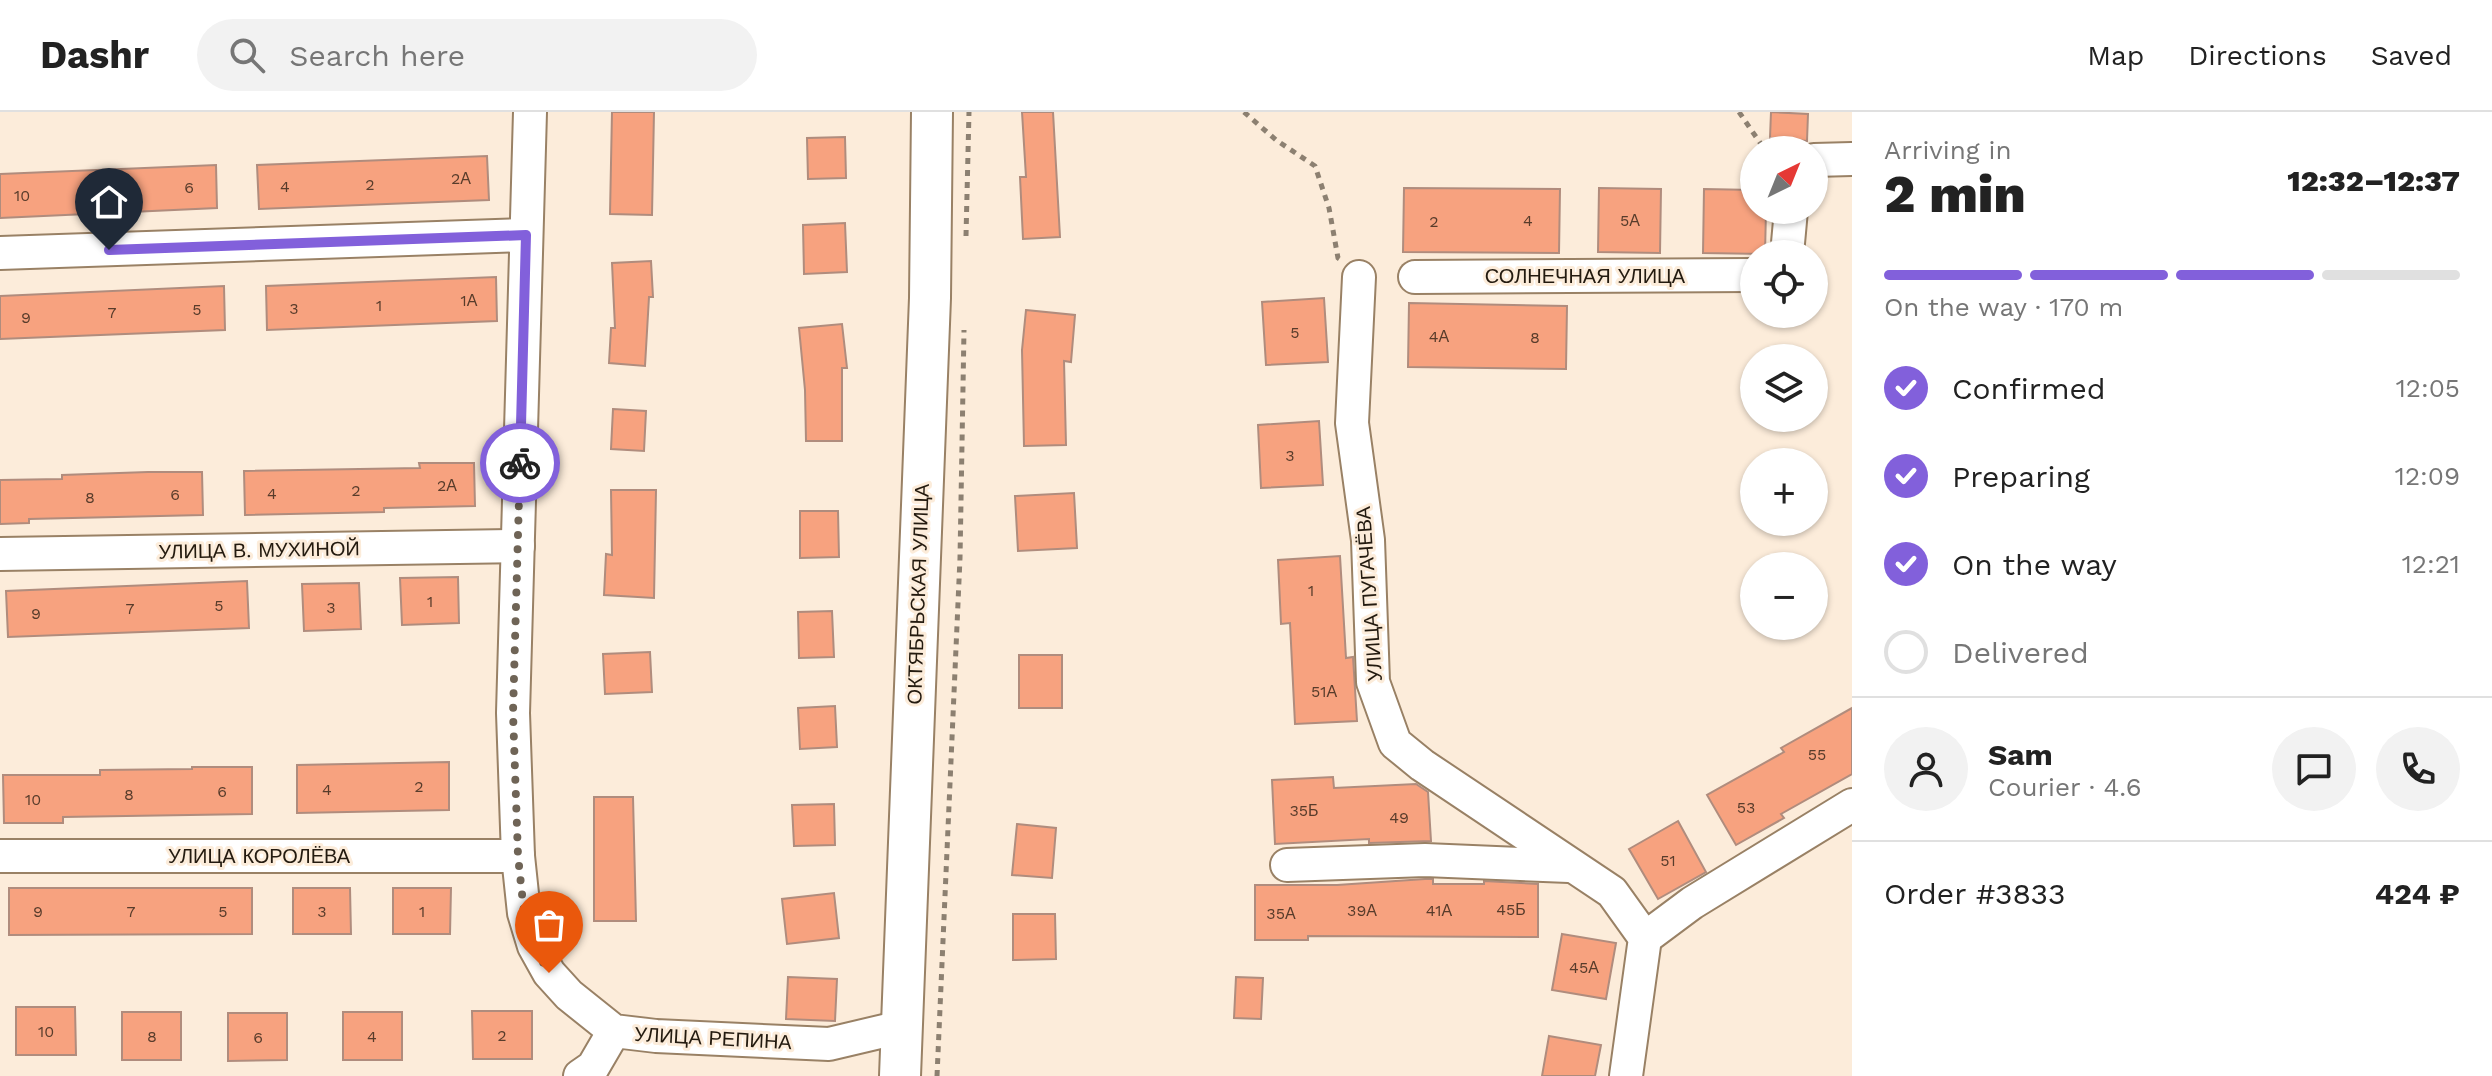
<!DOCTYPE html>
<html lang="en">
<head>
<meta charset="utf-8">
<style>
  :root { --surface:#fff; --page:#f2f2f2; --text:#222; --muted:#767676; --line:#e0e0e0; --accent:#8260db }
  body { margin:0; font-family:"Work Sans",sans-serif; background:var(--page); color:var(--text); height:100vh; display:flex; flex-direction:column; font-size:30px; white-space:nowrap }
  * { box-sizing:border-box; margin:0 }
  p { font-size:26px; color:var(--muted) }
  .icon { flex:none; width:44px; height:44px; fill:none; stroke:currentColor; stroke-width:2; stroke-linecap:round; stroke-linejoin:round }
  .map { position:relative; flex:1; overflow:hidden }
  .side { display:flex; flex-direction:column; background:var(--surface); width:640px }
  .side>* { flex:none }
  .needle { width:52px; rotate:43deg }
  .fabs { position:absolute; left:1740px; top:24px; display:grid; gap:16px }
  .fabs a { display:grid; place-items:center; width:88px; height:88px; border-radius:50%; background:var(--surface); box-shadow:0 2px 6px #0004; font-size:40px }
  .pin { position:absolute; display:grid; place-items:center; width:68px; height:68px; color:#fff; margin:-82px -34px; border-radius:50% 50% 50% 0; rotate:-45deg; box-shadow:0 0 8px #0007 }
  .pin .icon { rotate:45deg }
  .courier { position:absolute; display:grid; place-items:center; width:80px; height:80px; margin:-40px; border:6px solid #8260db; border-radius:50%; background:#fff; color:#222; box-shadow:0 2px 10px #0007 }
  .overview em { font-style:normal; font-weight:800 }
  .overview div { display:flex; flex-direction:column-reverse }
  .overview { display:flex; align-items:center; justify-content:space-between; height:136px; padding:0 32px }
  h1 { font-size:52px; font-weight:800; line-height:60px }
  .bar { display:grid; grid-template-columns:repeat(4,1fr); gap:12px 8px; align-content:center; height:96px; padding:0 32px }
  .bar i { height:10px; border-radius:6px; background:var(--line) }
  .bar .current { background:var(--accent) }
  .bar p { grid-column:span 4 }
  .line { display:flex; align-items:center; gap:20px; padding:0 32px; border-top:2px solid var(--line) }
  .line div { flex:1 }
  .round { display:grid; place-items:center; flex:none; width:84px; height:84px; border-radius:42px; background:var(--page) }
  ol { padding:0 32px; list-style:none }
  li { display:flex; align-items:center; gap:24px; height:88px }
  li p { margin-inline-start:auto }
  li .icon { padding:8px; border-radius:50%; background:var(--accent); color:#fff; stroke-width:4 }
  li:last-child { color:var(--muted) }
  li i { width:44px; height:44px; border:4px solid var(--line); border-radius:50% }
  header { display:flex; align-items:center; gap:48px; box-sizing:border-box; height:112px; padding:0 40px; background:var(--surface); border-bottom:2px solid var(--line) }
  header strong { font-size:38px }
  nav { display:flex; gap:44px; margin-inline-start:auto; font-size:28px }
  .search { width:560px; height:72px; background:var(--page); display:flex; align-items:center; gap:20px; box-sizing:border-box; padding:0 28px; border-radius:44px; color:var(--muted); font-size:30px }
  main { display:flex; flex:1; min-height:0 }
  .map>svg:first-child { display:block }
  .building { fill:#f7a27f; stroke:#b08c7d; stroke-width:2 }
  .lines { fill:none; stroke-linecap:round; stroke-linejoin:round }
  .minor-casing { stroke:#998165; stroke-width:36 }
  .major-casing { stroke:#998165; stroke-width:44 }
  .path { stroke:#8c8071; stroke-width:5; stroke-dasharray:6 6; stroke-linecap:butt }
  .minor { stroke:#fff; stroke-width:32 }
  .major { stroke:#fff; stroke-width:40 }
  .done { stroke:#6f6456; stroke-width:8; stroke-dasharray:0 14.4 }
  .route { stroke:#8260db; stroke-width:10 }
  .labels { text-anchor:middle; stroke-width:6; stroke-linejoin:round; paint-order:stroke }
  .number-label { font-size:16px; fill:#583c2b }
  .street-label { font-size:20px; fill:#231a0f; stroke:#fcecda }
</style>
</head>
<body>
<header>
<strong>Dashr</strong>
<div class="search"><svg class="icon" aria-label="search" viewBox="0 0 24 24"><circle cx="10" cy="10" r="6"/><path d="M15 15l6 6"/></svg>Search here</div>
<nav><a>Map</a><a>Directions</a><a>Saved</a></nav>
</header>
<main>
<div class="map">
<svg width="1852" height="964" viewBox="0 0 1852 964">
  <rect width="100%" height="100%" fill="#fcecda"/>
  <g class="building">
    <polygon points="612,0 654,0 652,103 610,102"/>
    <polygon points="1022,0 1053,0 1060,125 1023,127 1020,65 1026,65"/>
    <polygon points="1771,0 1808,2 1807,29 1770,26"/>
    <polygon points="845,25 846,66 808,67 807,26"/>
    <polygon points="487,44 489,88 259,97 257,53"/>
    <polygon points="216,53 217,96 0,106 0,62"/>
    <polygon points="1404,76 1560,77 1559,141 1403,140"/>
    <polygon points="1599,76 1661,77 1660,141 1598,140"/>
    <polygon points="1704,77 1754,78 1754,98 1766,98 1765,142 1703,141"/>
    <polygon points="845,111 847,160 804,162 803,113"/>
    <polygon points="651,149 653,185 649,185 645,254 609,251 611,216 615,216 612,151"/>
    <polygon points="496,165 497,209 267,218 266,174"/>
    <polygon points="224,174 225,218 0,227 0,184"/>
    <polygon points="1324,186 1328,250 1266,253 1262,190"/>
    <polygon points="1409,191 1567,194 1566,257 1408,255"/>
    <polygon points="1026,198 1075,203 1071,250 1064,249 1066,333 1024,334 1022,238"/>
    <polygon points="842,212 847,256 842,256 842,329 806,329 805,278 799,216"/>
    <polygon points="613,297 646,299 644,339 611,337"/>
    <polygon points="1319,309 1323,373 1261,376 1258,313"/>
    <polygon points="419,351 474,351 475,394 384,396 384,400 245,403 244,359 420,356"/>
    <polygon points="148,360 202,360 203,403 29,407 29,411 0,412 0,368 62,367 62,363"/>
    <polygon points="611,378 656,378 654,486 604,483 606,442 612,443"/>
    <polygon points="1074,381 1077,436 1018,439 1015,384"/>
    <polygon points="800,399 838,399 839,445 800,446"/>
    <polygon points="1340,444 1346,546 1353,545 1357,609 1295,612 1290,511 1281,512 1278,448"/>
    <polygon points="458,465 459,511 402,513 400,466"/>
    <polygon points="247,469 249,516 8,525 6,479"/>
    <polygon points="359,471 361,517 304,519 302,472"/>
    <polygon points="832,499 834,545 799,546 798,500"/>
    <polygon points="650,540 652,580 605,582 603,542"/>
    <rect x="1019" y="543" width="43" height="53"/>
    <polygon points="835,594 837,635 800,637 798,596"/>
    <polygon points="1852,596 1852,662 1781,702 1784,706 1736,733 1707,683 1784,640 1781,636"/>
    <polygon points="449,650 449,698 297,701 297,653"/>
    <polygon points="192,655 252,655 252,702 63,705 63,711 4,711 3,663 100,663 100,658 192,657"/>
    <polygon points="1333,665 1334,676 1416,672 1428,680 1431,729 1369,731 1369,727 1275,732 1272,668"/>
    <polygon points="594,685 633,685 636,809 594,809"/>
    <polygon points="834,692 835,733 794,734 792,693"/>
    <polygon points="1678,709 1706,760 1658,787 1629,737"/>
    <polygon points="1017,712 1056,716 1052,766 1012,763"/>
    <polygon points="1425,767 1433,767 1433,772 1484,772 1484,769 1538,772 1538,825 1308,824 1308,828 1255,828 1255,773 1337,773"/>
    <polygon points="9,776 252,776 252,822 9,823"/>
    <polygon points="293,776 350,776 351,822 293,822"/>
    <polygon points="393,776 451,776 450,822 393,822"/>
    <polygon points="834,781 839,826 787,832 782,787"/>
    <polygon points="1013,802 1055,802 1056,847 1013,848"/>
    <polygon points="1562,822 1616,831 1606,887 1552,878"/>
    <polygon points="788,865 837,867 835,909 786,907"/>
    <polygon points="1236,865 1263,866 1261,907 1234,906"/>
    <polygon points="16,895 75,895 76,943 16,943"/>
    <polygon points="472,899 532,899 532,947 473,947"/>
    <rect x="122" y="900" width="59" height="48"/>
    <rect x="343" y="900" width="59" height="48"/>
    <polygon points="228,901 287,901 287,948 228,949"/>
    <polygon points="1549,924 1601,933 1595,964 1542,964"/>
  </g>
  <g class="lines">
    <g class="minor-casing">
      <g id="minor">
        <polyline points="530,0 513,601 518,744 524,801 534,834 549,861 569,883 614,919 656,924 829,932 901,915"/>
        <polyline points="1814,48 1852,47"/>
        <polyline points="0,141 526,123"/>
        <polyline points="1787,142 1791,98"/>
        <polyline points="1359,165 1352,311 1368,428 1373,570 1395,631 1422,653 1612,780 1645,826 1626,964"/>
        <polyline points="1415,165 1754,163"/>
        <polyline points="0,442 518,434"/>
        <polyline points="0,744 518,744"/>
        <polyline points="1287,753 1425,748 1569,754"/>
        <polyline points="1645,826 1692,791 1852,693"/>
        <polyline points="580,964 593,955 614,919"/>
      </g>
    </g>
    <g class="major-casing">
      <polyline id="major" points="900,964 930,186 932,0"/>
    </g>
    <g class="path">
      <polyline points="1244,0 1276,28 1315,54 1329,96 1338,146 1341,148"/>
      <polyline points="1739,0 1765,38"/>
      <polyline points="966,124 969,0"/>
      <polyline points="937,964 960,446 964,218"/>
    </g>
    <use href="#minor" class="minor"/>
    <use href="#major" class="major"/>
  </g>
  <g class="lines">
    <polyline class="done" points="520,351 513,601 518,744 524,801 534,834 549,861"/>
    <polyline class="route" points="109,138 526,123 520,351"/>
  </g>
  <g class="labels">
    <g class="number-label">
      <text x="461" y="72">2А</text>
      <text x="370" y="78">2</text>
      <text x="285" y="80">4</text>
      <text x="189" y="81">6</text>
      <text x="22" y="89">10</text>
      <text x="1528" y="114">4</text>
      <text x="1630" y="114">5А</text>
      <text x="1434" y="115">2</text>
      <text x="469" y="194">1А</text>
      <text x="379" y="199">1</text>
      <text x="294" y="202">3</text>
      <text x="197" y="203">5</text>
      <text x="112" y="206">7</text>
      <text x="26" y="211">9</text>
      <text x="1295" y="226">5</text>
      <text x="1439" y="230">4А</text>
      <text x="1535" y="231">8</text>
      <text x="1290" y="349">3</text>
      <text x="447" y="379">2А</text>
      <text x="356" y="384">2</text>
      <text x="272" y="387">4</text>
      <text x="175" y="388">6</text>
      <text x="90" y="391">8</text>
      <text x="1311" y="484">1</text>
      <text x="430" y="495">1</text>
      <text x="219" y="499">5</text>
      <text x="331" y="501">3</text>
      <text x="130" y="502">7</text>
      <text x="36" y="507">9</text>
      <text x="1324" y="585">51А</text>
      <text x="1817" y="648">55</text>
      <text x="419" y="680">2</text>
      <text x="327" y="683">4</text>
      <text x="222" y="685">6</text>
      <text x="129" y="688">8</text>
      <text x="33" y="693">10</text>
      <text x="1746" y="701">53</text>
      <text x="1304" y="704">35Б</text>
      <text x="1399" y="711">49</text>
      <text x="1668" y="754">51</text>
      <text x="1511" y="803">45Б</text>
      <text x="1362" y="804">39А</text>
      <text x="1439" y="804">41А</text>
      <text x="38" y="805">9</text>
      <text x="131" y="805">7</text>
      <text x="223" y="805">5</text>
      <text x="322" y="805">3</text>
      <text x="422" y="805">1</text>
      <text x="1281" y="807">35А</text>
      <text x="1584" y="861">45А</text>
      <text x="46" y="925">10</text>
      <text x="502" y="929">2</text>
      <text x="152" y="930">8</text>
      <text x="372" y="930">4</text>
      <text x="258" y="931">6</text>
    </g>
    <g class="street-label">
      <text x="1585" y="171">СОЛНЕЧНАЯ УЛИЦА</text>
      <text transform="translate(259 438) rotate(-1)" y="7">УЛИЦА В. МУХИНОЙ</text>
      <text transform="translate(918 482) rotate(-88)" y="7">ОКТЯБРЬСКАЯ УЛИЦА</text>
      <text transform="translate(1369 482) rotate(-94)" y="7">УЛИЦА ПУГАЧЁВА</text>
      <text x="259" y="751">УЛИЦА КОРОЛЁВА</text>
      <text transform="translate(713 926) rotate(3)" y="7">УЛИЦА РЕПИНА</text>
    </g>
  </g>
</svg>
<div class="fabs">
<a><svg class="needle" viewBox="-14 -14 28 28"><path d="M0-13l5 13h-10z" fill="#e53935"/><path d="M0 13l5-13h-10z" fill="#767676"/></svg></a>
<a><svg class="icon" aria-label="locate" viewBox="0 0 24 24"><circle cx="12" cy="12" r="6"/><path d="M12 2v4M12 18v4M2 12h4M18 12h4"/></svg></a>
<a><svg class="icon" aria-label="layers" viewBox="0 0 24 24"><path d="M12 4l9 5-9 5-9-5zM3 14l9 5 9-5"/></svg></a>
<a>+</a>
<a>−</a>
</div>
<div class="pin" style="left:549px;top:861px;background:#ea580c"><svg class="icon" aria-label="bag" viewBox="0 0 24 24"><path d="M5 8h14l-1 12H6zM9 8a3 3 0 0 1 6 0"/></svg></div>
<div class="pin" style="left:109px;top:138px;background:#1f2937"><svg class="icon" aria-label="home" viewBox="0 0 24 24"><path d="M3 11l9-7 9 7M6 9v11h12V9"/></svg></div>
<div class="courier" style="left:520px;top:351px"><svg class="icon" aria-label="bike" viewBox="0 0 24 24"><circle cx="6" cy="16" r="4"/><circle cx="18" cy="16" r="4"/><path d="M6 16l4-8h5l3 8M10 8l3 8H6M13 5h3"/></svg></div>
</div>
<section class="side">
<div class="overview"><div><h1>2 min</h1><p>Arriving in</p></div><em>12:32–12:37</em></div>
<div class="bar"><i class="current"></i><i class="current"></i><i class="current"></i><i></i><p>On the way · 170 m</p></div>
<ol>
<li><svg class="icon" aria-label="check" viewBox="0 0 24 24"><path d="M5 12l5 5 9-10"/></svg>Confirmed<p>12:05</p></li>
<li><svg class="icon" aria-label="check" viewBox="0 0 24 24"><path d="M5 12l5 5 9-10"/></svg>Preparing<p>12:09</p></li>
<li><svg class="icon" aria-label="check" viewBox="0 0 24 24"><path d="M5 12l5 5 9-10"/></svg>On the way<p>12:21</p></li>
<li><i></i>Delivered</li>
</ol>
<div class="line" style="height:144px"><a class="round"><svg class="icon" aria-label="person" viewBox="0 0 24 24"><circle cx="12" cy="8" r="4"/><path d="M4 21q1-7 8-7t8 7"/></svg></a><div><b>Sam</b><p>Courier · 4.6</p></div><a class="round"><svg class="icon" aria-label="chat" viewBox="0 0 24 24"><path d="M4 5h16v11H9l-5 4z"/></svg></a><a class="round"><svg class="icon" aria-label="phone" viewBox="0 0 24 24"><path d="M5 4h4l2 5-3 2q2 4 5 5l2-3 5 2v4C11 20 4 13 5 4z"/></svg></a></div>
<div class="line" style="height:104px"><div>Order #3833</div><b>424 ₽</b></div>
</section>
</main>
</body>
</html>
